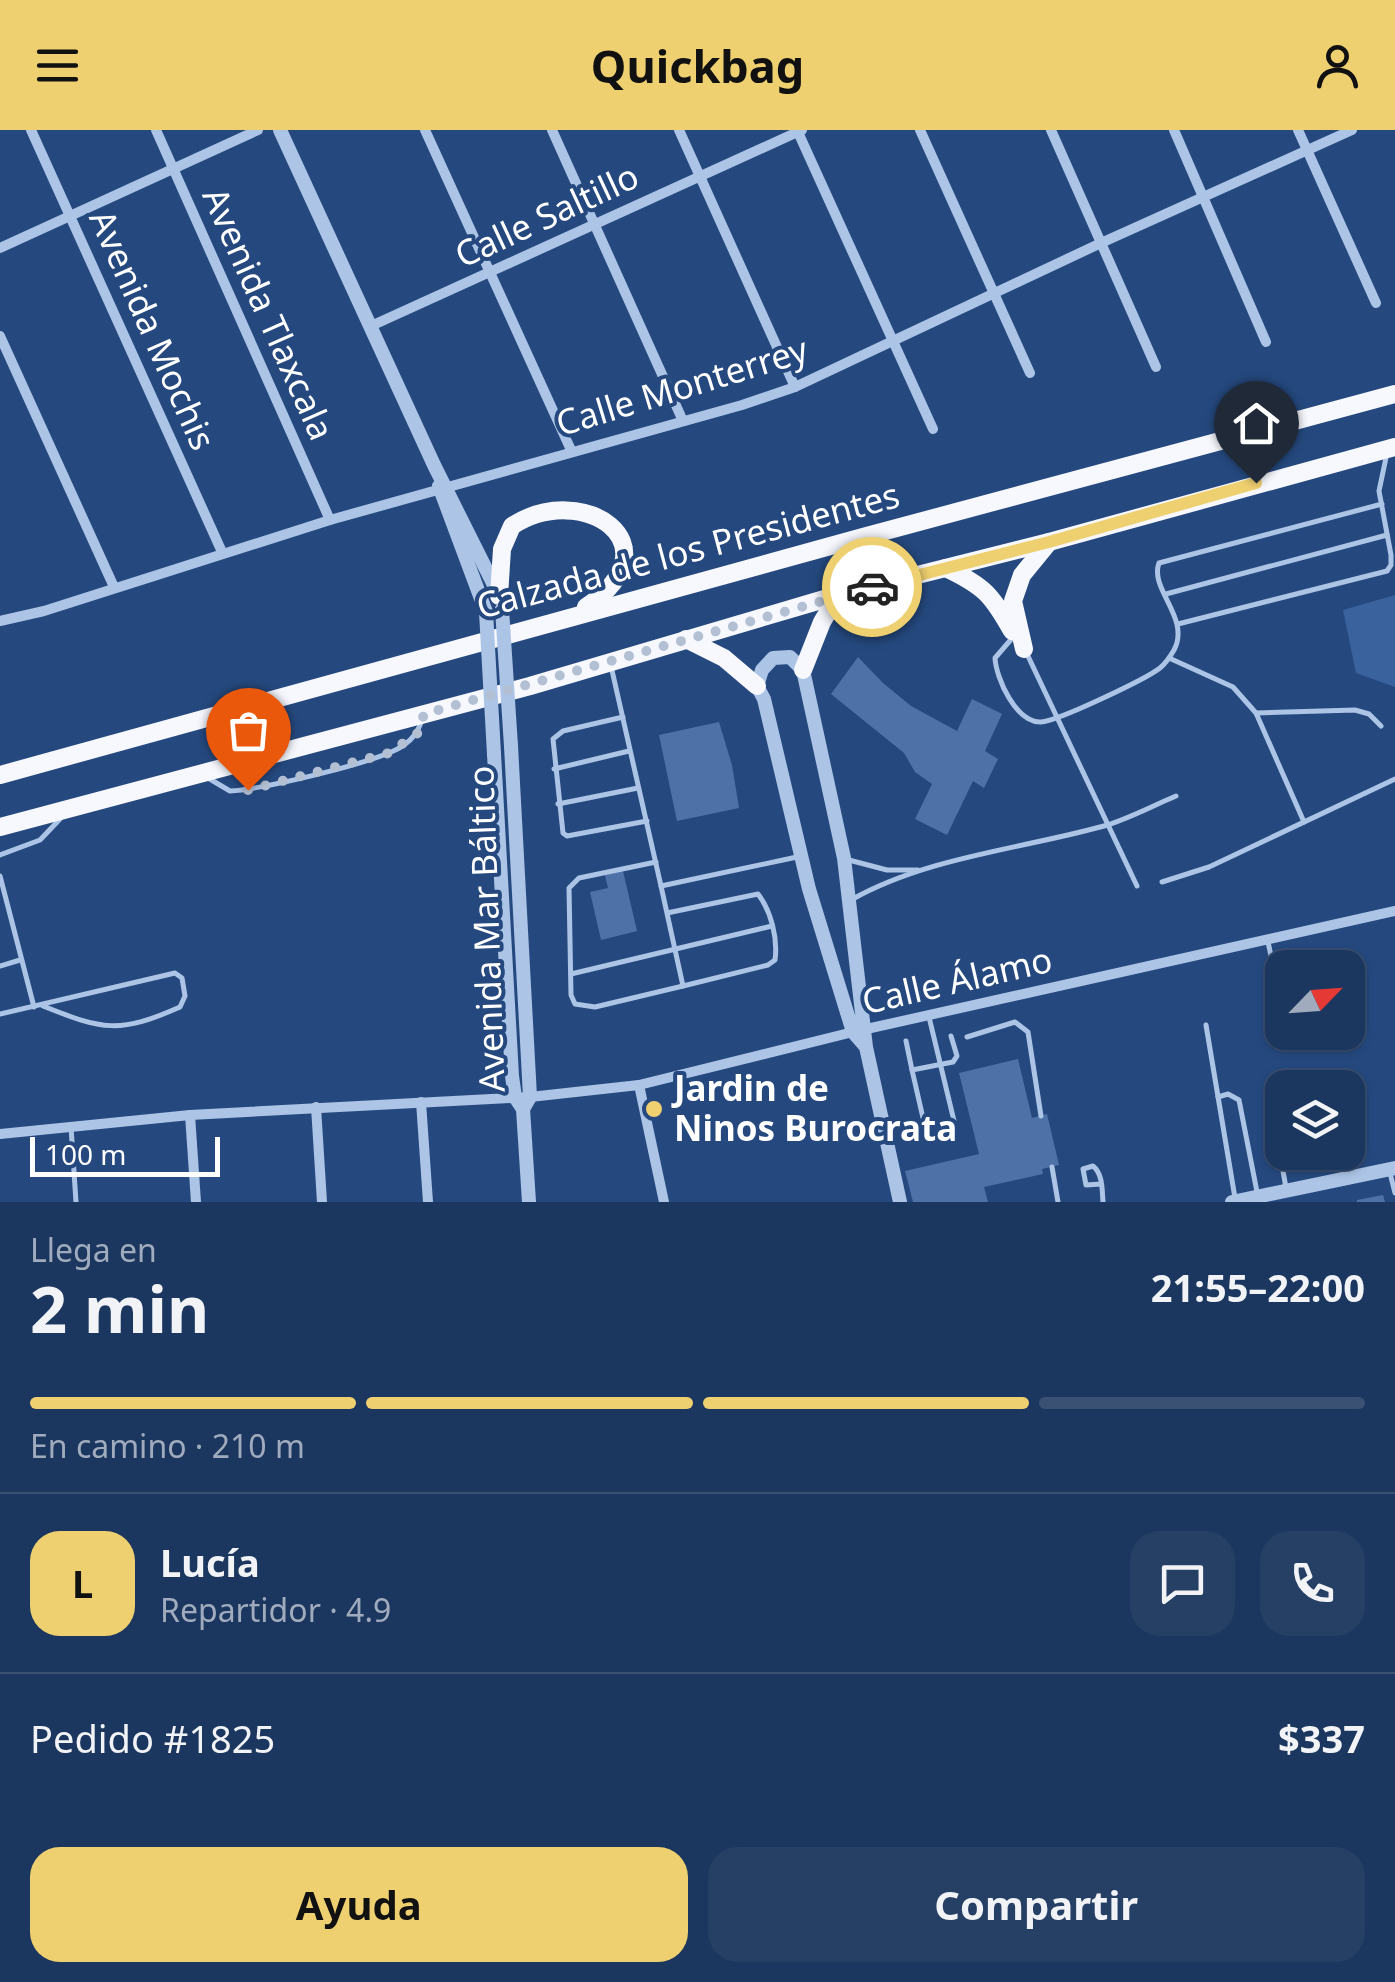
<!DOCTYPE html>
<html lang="es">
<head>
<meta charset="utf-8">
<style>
  :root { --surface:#1c375f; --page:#253f65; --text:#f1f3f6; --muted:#a0acbd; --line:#3a5174; --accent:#efd070 }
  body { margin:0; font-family:"Noto Sans",sans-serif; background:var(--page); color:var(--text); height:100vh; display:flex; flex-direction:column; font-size:38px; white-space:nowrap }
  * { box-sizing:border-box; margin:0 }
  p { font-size:32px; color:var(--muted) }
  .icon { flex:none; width:55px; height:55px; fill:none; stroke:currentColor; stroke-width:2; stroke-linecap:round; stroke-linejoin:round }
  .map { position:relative; height:1072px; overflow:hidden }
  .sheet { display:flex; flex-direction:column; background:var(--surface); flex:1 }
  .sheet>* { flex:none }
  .needle { width:65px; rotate:65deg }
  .controls { position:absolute; left:1265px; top:820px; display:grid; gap:20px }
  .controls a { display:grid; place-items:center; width:100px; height:100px; border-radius:20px; background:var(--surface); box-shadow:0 2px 8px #0004,0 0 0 2px var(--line); font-size:50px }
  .scale { position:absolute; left:30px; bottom:25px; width:190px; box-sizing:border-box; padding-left:10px; border:5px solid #fff; border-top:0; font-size:28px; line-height:35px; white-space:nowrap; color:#fff; -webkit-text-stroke:8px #25497f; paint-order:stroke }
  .pin { position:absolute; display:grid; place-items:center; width:85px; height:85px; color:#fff; margin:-102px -42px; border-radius:50% 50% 50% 0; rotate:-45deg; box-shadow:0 0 10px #0007 }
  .pin .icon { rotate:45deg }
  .courier { position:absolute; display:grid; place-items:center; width:100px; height:100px; margin:-50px; border:8px solid #efd070; border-radius:50%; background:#fff; color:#222; box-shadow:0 2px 12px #0007 }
  .summary em { font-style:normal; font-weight:700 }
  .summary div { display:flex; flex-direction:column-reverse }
  .summary { display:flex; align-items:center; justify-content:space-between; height:170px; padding:0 30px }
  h1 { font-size:65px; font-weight:700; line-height:75px }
  .bar { display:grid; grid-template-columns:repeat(4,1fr); gap:15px 10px; align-content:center; height:120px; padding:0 30px }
  .bar i { height:12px; border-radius:8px; background:var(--line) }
  .bar .current { background:var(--accent) }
  .bar p { grid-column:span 4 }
  .line { display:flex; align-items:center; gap:25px; padding:0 30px; border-top:2px solid var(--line) }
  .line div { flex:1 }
  .round { display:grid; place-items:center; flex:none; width:105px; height:105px; border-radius:30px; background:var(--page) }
  .cta { display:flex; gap:20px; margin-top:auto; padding:20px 30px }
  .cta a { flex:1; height:115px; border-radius:30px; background:var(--accent); color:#111; font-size:40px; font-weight:700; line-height:115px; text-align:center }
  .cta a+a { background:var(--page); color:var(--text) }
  header { display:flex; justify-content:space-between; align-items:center; height:130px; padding:0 30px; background:var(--accent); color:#111; font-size:45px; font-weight:700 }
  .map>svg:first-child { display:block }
  .green { fill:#3a629d }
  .building { fill:#4e72a8 }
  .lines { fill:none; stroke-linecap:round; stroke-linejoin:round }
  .service { stroke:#acc4e6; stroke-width:5 }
  .minor { stroke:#acc4e6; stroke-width:10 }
  .tertiary { stroke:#acc4e6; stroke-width:14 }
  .trunk { stroke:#f6f8fe; stroke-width:18 }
  .tertiary-bridge { stroke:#acc4e6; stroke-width:14 }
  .done { stroke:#b3bfd2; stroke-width:10; stroke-dasharray:0 18 }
  .route { stroke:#efd070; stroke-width:12 }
  .poi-dot { fill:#efd070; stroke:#25497f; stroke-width:4 }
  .labels { text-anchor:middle; stroke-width:8; stroke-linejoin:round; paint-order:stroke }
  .street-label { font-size:35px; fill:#fff; stroke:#25497f }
  .poi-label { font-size:35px; font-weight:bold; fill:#fff; stroke:#25497f; text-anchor:start }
</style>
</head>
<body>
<header><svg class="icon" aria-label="menu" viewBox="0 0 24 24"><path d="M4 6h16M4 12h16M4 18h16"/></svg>Quickbag<svg class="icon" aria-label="person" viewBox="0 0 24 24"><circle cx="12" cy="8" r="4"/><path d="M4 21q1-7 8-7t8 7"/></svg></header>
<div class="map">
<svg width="1395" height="1072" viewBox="0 0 1395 1072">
  <rect width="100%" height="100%" fill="#25497f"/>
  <polygon class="green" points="1395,465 1395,557 1356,543 1343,480"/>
  <g class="building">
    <polygon points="858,527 883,553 911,576 957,601 972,569 1002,584 985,621 998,629 984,658 973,651 947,705 915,689 932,654 915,642 904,623 831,564"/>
    <polygon points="719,592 732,635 739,678 677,691 659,605"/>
    <polygon points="623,741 637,801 601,810 590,762 608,758 605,745"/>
    <polygon points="1018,929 1032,988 1047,984 1059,1035 1042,1039 1043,1044 984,1057 988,1072 913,1072 905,1041 979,1024 959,943"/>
    <polygon points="1383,1065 1385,1072 1357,1072 1357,1070"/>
  </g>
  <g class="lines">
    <g class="service">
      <polyline points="1166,464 1387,405"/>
      <polyline points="1178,494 1387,441 1391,435 1391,425 1379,361 1387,323"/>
      <path d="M 1014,506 L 995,528 C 996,548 1016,593 1041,592 C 1058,591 1146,549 1160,538 C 1166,533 1170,527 1174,520 C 1191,488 1149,459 1159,433 L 1382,374"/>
      <polyline points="1027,524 1137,756"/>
      <polyline points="1169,528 1233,557 1256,583 1355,580 1369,584 1381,596"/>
      <polyline points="611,536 661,756 797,727"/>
      <polyline points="1256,583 1304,692"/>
      <polyline points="623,587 563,601 553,609 563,703 567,706 647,691"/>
      <polyline points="554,639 629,621"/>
      <path d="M 208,648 L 230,661 C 262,659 381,632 404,615 C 414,608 418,601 422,590"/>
      <polyline points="558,674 638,658"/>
      <polyline points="0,725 40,710 60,689"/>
      <polyline points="845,729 887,740 918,740"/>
      <polyline points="656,732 579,748 569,758 571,865 575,874 595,877 683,856"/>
      <polyline points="0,746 34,877"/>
      <polyline points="1162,752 1209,737 1395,649"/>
      <path d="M 661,756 L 683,856 L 768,835 L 775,830 C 778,808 771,781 758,764 L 667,783"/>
      <path d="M 851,770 C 927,727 1021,719 1104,696 C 1128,689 1152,676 1176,666"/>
      <polyline points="1268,812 1282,876"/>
      <polyline points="0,836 20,830"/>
      <polyline points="571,844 772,796"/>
      <path d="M 0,884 L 175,843 L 182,848 L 185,866 L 180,877 C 119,904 103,900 43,876"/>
      <polyline points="929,887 955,995"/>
      <polyline points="1206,895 1235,1068"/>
      <polyline points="1288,902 1290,909"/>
      <polyline points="967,907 1015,892 1028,902 1041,986"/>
      <polyline points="906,911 912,940"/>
      <polyline points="1296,944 1298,958"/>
      <polyline points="1218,967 1228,964 1239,970 1258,1067"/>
      <polyline points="1282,977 1273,984 1286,1058"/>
      <polyline points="71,997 76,1072"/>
      <polyline points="926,1001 912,940 953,932 957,926 951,906"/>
      <polyline points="1052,1037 1058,1072"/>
      <polyline points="1390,1043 1395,1063"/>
      <path d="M 1101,1054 L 1086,1055 L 1083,1039 L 1093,1036 C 1103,1044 1102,1060 1103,1072"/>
    </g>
    <g class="minor">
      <polyline points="31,0 222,422"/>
      <polyline points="156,0 330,390"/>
      <polyline points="425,0 571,320"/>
      <polyline points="552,0 683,291"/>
      <polyline points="679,0 795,257"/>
      <polyline points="797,0 933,299"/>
      <polyline points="920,0 1030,243"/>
      <polyline points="1051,0 1156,237"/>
      <polyline points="1174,0 1266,212"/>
      <polyline points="1298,0 1376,173"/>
      <polyline points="0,118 258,0"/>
      <polyline points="371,196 802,0"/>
      <polyline points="0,206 114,457"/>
      <polyline points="0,491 44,481 330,390 742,275 795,257 1101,113 1352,0"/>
      <polyline points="639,955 664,1072"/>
      <polyline points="421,972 428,1072"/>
      <polyline points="316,977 322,1072"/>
      <polyline points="190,985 196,1072"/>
      <polyline points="0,1004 190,985 530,967 639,955 853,902 1395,781"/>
    </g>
    <g class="tertiary">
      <polyline points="280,0 434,335 499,465"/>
      <polyline points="439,356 486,482"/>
      <polyline points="511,616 529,948 530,967 523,979"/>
      <polyline points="494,624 512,946 515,967 523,979 529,1072"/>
      <polyline points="866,917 853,902 809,759 764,569 757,556 762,540 773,528 790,527 803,540 844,728 866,917 900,1072"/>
      <polyline points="1232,1072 1395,1038"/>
    </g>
    <g class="trunk">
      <path d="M 946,438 C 984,456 992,465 1012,501"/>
      <path d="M 499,466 L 502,419 L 512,396 C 582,350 679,414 586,477"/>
      <polyline points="686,509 724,528 757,556"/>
      <polyline points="1024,519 1013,471 1022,445 1049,412"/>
      <polyline points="803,540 822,492 838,465"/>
      <polyline points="0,645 863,407 1395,264"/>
      <polyline points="0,697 530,556 838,465 1049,412 1395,317"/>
    </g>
    <g class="tertiary-bridge">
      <polyline points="502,479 511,616"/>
      <polyline points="486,482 494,624"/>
    </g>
  </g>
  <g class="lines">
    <polyline class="done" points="248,660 389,623 418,603 424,584 872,457"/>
    <polyline class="route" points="872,457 1049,412 1256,353"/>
  </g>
  <circle class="poi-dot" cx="654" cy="979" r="10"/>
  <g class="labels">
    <g class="street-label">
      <text transform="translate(547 86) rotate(-25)" y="12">Calle Saltillo</text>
      <text transform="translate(268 184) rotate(66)" y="12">Avenida Tlaxcala</text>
      <text transform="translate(152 200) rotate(66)" y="12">Avenida Mochis</text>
      <text transform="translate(682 257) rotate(-17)" y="12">Calle Monterrey</text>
      <text transform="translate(688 421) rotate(-15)" y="12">Calzada de los Presidentes</text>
      <text transform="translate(487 799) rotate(-92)" y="12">Avenida Mar Báltico</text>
      <text transform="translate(957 851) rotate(-13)" y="12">Calle Álamo</text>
    </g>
    <g class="poi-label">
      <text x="674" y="971">Jardin de<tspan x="674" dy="40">Ninos Burocrata</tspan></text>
    </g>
  </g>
</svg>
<div class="controls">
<a><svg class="needle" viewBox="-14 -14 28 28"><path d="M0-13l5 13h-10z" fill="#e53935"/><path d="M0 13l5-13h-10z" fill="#a0acbd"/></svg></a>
<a><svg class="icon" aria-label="layers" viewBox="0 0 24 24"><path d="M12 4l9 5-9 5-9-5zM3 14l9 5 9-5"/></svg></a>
</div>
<div class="scale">100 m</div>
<div class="pin" style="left:248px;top:660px;background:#ea580c"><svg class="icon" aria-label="bag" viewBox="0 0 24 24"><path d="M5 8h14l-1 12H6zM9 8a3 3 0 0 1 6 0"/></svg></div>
<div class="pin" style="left:1256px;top:353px;background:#1f2937"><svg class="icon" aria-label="home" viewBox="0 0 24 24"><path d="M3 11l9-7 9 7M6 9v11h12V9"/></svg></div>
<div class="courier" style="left:872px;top:457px"><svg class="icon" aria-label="car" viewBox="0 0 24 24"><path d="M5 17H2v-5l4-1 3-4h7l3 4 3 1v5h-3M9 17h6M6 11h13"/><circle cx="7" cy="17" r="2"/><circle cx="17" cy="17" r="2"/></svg></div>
</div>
<section class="sheet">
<div class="summary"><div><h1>2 min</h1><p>Llega en</p></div><em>21:55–22:00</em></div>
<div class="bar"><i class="current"></i><i class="current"></i><i class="current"></i><i></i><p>En camino · 210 m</p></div>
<div class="line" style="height:180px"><b class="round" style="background:var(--accent);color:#111">L</b><div><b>Lucía</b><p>Repartidor · 4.9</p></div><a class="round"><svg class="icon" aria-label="chat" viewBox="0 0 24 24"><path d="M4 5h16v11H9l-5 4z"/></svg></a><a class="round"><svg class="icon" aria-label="phone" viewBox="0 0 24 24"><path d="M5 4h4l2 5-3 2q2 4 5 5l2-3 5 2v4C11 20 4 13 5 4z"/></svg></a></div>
<div class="line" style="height:130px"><div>Pedido #1825</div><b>$337</b></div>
<div class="cta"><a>Ayuda</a><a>Compartir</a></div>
</section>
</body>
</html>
